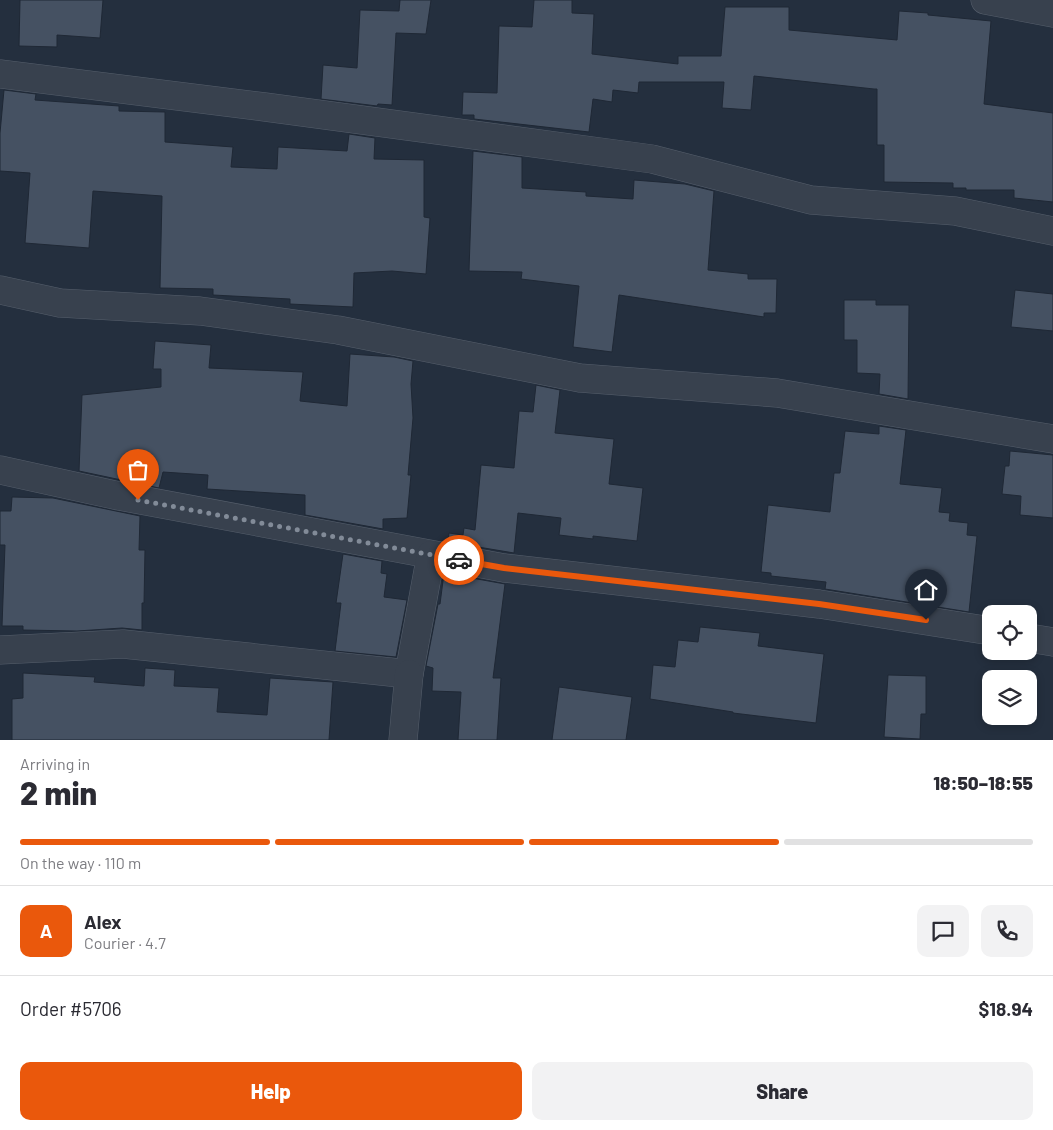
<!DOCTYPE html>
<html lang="en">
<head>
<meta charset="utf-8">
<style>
  :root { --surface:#fff; --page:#f2f2f3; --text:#2b2b33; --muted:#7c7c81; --line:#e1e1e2; --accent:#ea580c }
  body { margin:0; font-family:Barlow,sans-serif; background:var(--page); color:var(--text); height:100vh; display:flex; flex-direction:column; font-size:19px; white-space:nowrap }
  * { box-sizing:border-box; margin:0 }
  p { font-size:16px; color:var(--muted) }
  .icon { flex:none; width:28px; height:28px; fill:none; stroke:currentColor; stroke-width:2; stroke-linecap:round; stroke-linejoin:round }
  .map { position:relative; height:740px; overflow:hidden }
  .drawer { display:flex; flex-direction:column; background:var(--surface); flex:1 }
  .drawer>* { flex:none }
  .tools { position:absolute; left:982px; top:605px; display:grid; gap:10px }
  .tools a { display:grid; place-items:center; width:55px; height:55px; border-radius:10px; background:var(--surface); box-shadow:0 2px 8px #0003; font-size:25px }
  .pin { position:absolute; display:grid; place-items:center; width:42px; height:42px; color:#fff; margin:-51px -21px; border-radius:50% 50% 50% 0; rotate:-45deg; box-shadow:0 0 5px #0007 }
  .pin .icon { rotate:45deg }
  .courier { position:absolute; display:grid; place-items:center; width:50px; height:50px; margin:-25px; border:4px solid #ea580c; border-radius:50%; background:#fff; color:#222; box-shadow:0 1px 6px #0007 }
  .headline em { font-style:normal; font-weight:800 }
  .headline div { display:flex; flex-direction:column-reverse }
  .headline { display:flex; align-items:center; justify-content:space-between; height:85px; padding:0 20px }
  h1 { font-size:32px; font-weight:800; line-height:38px }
  .bar { display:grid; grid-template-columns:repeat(4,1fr); gap:8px 5px; align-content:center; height:60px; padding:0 20px }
  .bar i { height:6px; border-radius:4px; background:var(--line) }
  .bar .current { background:var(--accent) }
  .bar p { grid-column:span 4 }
  .line { display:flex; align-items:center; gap:12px; padding:0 20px; border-top:1px solid var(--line) }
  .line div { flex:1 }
  .round { display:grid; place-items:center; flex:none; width:52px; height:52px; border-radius:10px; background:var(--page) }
  .primary-button { display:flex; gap:10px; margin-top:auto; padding:10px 20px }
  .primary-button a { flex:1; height:58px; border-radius:10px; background:var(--accent); color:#fff; font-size:20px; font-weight:800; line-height:58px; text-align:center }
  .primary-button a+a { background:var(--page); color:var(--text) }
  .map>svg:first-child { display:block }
  .building { fill:#455162; stroke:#1f2835 }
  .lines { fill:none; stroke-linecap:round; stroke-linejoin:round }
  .street-casing { stroke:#565f6c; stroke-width:29 }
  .street { stroke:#38414e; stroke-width:28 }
  .done { stroke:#828b98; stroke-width:5; stroke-dasharray:0 9 }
  .route { stroke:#ea580c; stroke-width:6 }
</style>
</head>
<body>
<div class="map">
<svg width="1053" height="740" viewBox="0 0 1053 740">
  <rect width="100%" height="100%" fill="#242f3e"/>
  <g class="building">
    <polygon points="20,0 103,0 100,38 57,35 57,47 19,46"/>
    <polygon points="400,0 431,0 426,34 396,33 392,105 378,104 377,106 321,99 323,65 357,68 360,10 399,11"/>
    <polygon points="534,0 572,0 572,13 594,14 592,54 678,64 678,56 721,56 725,7 789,7 789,30 897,40 899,11 928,13 928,15 991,21 984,104 1053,113 1053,202 1014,198 1014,190 966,190 966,188 953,188 953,183 884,182 884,145 877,145 877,89 874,89 754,76 751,110 722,108 724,82 639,82 638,93 613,90 612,102 593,99 589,132 474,119 474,115 462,115 463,92 497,93 499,26 532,27"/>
    <polygon points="4,90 36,94 35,100 119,106 119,111 165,112 165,142 233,147 231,167 277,169 278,147 347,151 349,134 375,138 374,159 424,160 424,217 430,218 426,274 392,271 354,273 353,307 290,304 290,299 213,295 213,289 160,288 162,196 93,191 89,248 25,243 30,173 0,171 0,133"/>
    <polygon points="473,151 522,157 522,188 586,192 586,196 633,199 634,180 685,184 714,191 708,270 748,274 748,279 777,279 776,313 764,313 764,317 619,295 612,352 573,347 579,286 521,279 522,272 469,271"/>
    <polygon points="1015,290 1053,294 1053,331 1011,327"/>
    <polygon points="844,300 876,300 876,305 909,305 908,399 879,394 880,374 857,373 857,340 844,340"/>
    <polygon points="155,341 211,345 209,368 303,372 300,401 347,406 350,354 394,357 413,361 411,384 413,418 408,475 411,475 407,518 383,519 383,529 305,515 305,495 207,489 208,475 163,472 159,488 79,471 82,395 161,387 161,369 153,369"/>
    <polygon points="536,385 560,390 555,433 614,439 609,484 643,488 637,541 593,536 593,539 559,535 561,518 518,513 514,553 448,542 449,533 463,535 464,528 475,530 481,465 514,468 519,411 533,412"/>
    <polygon points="879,426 906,430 900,484 942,488 939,512 950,513 949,521 968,523 967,535 977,536 969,612 825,589 826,582 771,576 771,573 761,572 768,505 830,512 834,473 840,473 845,431 879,434"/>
    <polygon points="1010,451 1053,455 1053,518 1020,515 1021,496 1002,494 1005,466 1009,466"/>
    <polygon points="12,497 53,498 140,516 139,550 145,550 144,603 142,603 142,630 122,628 77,631 23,630 23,626 2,626 5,545 0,545 0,511 11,511"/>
    <polygon points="343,554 382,561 381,573 387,574 384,597 407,600 396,657 335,651 341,603 336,603"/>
    <polygon points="444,573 505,584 493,678 501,678 497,740 458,740 461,692 432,691 433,668 426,666 438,604 440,604"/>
    <polygon points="700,627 760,633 758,646 824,654 816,723 733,713 733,712 650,699 653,665 675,667 678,640 698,642"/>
    <polygon points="145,668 175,670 174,686 219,688 217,712 267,715 270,678 333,682 329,740 12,740 12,699 23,698 23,673 95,677 94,682 144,686"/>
    <polygon points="888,675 926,676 926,714 921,714 920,739 884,737"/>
    <polygon points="559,687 632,697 626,740 552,740"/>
  </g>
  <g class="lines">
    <g class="street-casing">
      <g id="street">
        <polyline points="985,0 1053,13"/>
        <polyline points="0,74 265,107 652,159 811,200 955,211 1053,231"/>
        <polyline points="0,290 60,303 200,311 338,330 580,378 777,393 1053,439"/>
        <polyline points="0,470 119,496 504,568 819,604 991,631"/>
        <polyline points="1029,638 1053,642"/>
        <polyline points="0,650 123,644 409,674 431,555"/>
        <polyline points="403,740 409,674"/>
      </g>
    </g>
    <use href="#street" class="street"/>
  </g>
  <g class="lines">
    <polyline class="done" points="138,500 459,560"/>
    <polyline class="route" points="459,560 504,568 819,604 926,620"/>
  </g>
</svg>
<div class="tools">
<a><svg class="icon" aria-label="locate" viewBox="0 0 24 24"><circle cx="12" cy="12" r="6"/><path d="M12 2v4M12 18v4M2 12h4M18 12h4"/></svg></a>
<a><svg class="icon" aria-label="layers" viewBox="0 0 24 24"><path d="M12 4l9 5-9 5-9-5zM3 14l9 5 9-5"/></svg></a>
</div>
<div class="pin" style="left:138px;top:500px;background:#ea580c"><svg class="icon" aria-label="bag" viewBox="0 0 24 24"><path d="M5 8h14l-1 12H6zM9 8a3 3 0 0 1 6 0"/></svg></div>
<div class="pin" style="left:926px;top:620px;background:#1f2937"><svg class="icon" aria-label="home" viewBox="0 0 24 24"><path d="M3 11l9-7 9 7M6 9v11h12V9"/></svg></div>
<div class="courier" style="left:459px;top:560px"><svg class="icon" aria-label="car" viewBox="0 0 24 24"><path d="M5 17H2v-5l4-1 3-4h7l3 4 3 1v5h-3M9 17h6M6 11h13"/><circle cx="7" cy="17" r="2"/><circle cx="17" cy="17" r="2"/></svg></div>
</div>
<section class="drawer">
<div class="headline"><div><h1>2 min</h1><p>Arriving in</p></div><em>18:50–18:55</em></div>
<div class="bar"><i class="current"></i><i class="current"></i><i class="current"></i><i></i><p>On the way · 110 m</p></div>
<div class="line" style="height:90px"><b class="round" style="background:var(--accent);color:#fff">A</b><div><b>Alex</b><p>Courier · 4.7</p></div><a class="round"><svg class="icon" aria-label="chat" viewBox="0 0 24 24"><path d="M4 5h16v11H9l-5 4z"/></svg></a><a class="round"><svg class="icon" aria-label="phone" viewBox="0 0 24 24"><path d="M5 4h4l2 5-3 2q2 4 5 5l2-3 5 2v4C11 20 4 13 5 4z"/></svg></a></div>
<div class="line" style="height:65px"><div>Order #5706</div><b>$18.94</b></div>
<div class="primary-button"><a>Help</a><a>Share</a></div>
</section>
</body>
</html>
